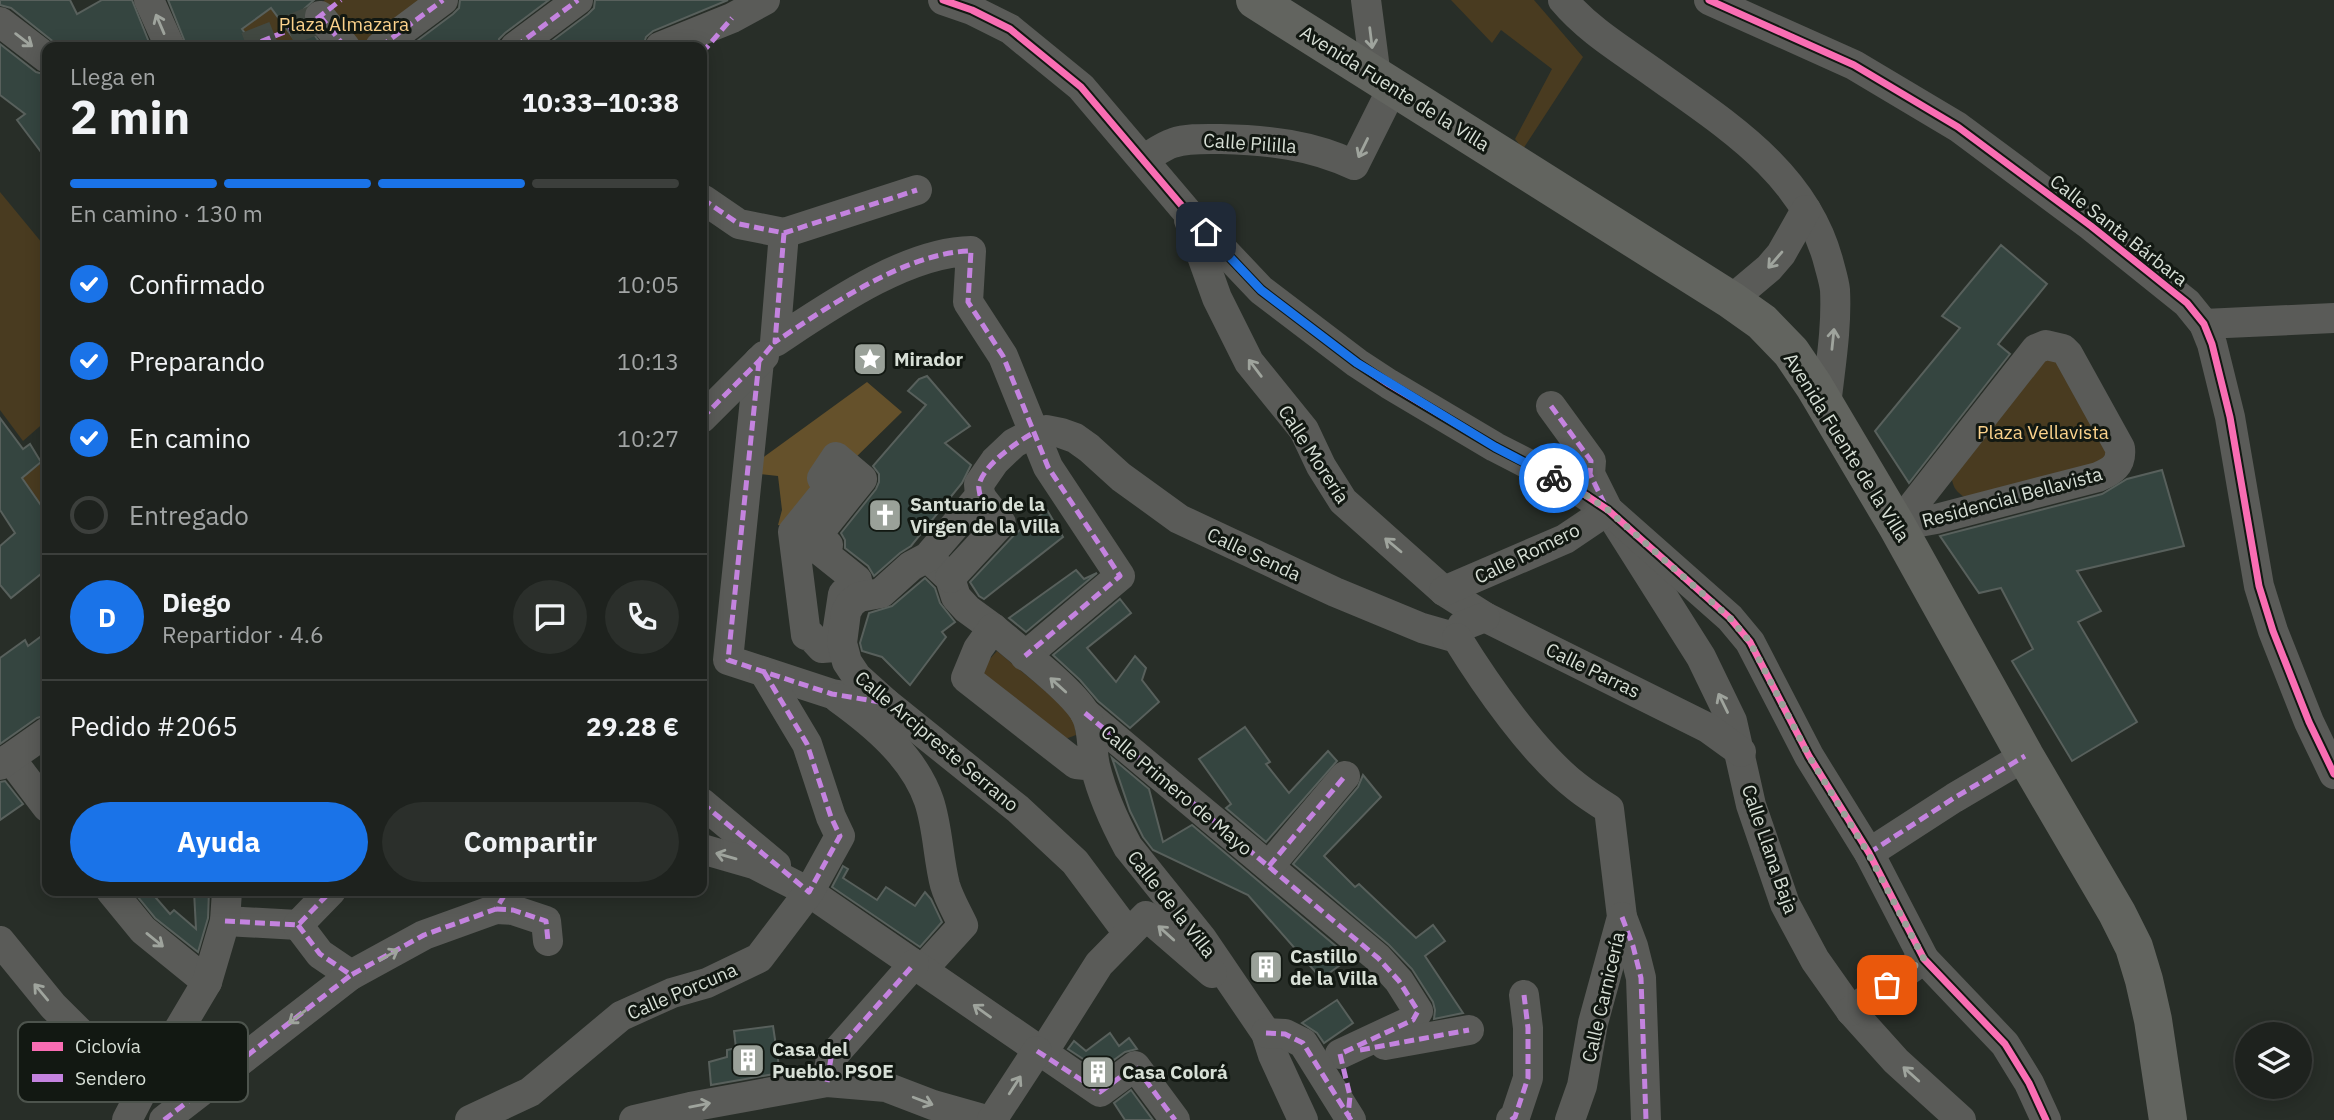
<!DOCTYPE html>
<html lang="es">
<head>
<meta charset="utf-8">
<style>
  :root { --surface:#1e221e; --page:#2b2f2b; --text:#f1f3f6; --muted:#a1a4a4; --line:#3c3f3c; --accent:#1a73e8 }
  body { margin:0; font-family:"IBM Plex Sans",sans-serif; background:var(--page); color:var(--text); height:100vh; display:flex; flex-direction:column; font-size:26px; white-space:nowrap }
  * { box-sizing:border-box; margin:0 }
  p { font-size:23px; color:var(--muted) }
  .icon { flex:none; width:38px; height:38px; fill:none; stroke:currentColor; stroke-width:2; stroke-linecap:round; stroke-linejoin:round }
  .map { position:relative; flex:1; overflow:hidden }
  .drawer { position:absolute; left:42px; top:42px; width:665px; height:854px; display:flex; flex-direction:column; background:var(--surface); border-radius:14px; box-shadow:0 4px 18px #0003,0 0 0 2px var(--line) }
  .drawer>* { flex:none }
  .buttons { position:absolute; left:2235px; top:1022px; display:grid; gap:14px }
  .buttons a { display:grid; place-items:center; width:77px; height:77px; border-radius:50%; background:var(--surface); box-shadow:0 4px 18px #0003,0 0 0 2px var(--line); font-size:35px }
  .pin { position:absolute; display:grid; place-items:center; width:60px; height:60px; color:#fff; margin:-30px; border-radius:14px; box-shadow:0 4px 10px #0006 }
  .courier { position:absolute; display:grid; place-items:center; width:70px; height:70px; margin:-35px; border:5px solid #1a73e8; border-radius:50%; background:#fff; color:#222; box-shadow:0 2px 9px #0007 }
  .summary em { font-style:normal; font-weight:700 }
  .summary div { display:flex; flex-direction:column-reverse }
  .summary { display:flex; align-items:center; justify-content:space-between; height:119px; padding:0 28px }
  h1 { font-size:46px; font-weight:700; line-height:52px }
  .bar { display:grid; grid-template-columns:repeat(4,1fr); gap:10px 7px; align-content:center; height:84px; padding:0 28px }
  .bar i { height:9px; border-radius:5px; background:var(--line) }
  .bar .selected { background:var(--accent) }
  .bar p { grid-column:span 4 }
  .line { display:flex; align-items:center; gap:18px; padding:0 28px; border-top:2px solid var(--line) }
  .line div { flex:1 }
  .round { display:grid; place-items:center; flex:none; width:74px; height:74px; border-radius:37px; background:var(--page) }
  ol { padding:0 28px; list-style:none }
  li { display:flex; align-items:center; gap:21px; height:77px }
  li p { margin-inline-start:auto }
  li .icon { padding:7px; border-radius:50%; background:var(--accent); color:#fff; stroke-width:4 }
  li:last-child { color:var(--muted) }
  li i { width:38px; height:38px; border:4px solid var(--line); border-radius:50% }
  .primary-button { display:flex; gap:14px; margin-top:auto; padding:14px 28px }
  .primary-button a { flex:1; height:80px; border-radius:42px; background:var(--accent); color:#fff; font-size:28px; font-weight:700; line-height:80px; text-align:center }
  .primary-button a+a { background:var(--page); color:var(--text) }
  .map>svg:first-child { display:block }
  .green { fill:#493b20 }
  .forest { fill:#65512b }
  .building { fill:#354540; stroke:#58605c; stroke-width:2 }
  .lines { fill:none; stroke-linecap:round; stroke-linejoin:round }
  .minor-tunnel { stroke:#424942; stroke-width:30; stroke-dasharray:30 15; stroke-linecap:butt }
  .minor { stroke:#5a5b58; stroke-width:30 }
  .major { stroke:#62645f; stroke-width:38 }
  .quiet { stroke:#c483df; stroke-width:5; stroke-dasharray:10 5; stroke-linecap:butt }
  .cycleway-casing { stroke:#121812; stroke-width:11 }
  .cycleway { stroke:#f96db3; stroke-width:7 }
  .oneway { stroke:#9fa49d }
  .done { stroke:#9aa199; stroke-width:7; stroke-dasharray:0 12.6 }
  .route { stroke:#1a73e8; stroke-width:9 }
  .labels { text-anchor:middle; stroke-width:6; stroke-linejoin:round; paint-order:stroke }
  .park-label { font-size:19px; fill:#fbd28c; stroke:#121812 }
  .street-label { font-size:19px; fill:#d7dfd6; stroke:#121812 }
  .poi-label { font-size:19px; font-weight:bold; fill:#d7dfd6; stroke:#121812; text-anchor:start }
  .key { fill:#121812; stroke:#4d544d; stroke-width:2 }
  .key-label { font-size:19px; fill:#d7dfd6 }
</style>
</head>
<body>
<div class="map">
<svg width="2334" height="1120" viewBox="0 0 2334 1120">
  <rect width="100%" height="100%" fill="#282e28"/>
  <g class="green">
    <polygon points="325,0 446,0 382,47 329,47 312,24 292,36 294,39 282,47 255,47 242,29 271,8 286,28"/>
    <polygon points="1451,0 1534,0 1583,57 1523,149 1515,139 1552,69 1501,30 1492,43"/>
    <polygon points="0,192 47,249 47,420 23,441 0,410"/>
    <path d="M 2044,357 L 2059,361 L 2106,446 L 2108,457 L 2100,465 L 1966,498 C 1954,491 1952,485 1951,471 Z"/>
    <polygon points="47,459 47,514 22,478"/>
    <polygon points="997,651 1073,714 1076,735 1068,738 1059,737 979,671"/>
  </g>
  <polygon class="forest" points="867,382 902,412 850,463 790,527 778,525 782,510 778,476 752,473 757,462"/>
  <g class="building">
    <polygon points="0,0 70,0 77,14 102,0 132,0 151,47 60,47 11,8 0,5"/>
    <polygon points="168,0 314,0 304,9 303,19 323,47 300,47 271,8 242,29 255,47 187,47"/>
    <polygon points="460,0 549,0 505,33 499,39 498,47 409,47 453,14 459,8"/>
    <polygon points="595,0 728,0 653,31 646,37 643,47 544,47 588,14 594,8"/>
    <polygon points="0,44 36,72 47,75 47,160 17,120 25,114 0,95"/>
    <polygon points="2001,245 2047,284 1998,344 2010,354 1909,483 1875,431 1960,328 1942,316"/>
    <polygon points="927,376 970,426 945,443 971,465 962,483 911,546 900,553 874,576 868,566 845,548 845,540 841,533 876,489 879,482 879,474 873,466 926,405 908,391 919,379"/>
    <polygon points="0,418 23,449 30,444 41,462 22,478 47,514 47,569 11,598 0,585 0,546 15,533 0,510"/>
    <polygon points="2162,470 2184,546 2077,571 2101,611 2078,622 2137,722 2072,761 2012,661 2033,649 2001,588 1979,593 1940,536 2102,494 2127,479"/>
    <polygon points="1047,510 1063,537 984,599 979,596 970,582 1015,534"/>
    <polygon points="1076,570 1084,579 1097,573 1026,632 1009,618"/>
    <polygon points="925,578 935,588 940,603 955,622 942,632 946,637 910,685 882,657 862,651 860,643 869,613 892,606"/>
    <polygon points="1120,599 1131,613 1087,648 1116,682 1135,656 1146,668 1142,680 1159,702 1130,728 1098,701 1080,680 1053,655"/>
    <polygon points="47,632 47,715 37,718 0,744 0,658 25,640 28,646"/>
    <polygon points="1245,727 1270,762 1266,764 1289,793 1328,751 1337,761 1266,842 1226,808 1231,804 1199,759"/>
    <polygon points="1112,758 1149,789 1163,842 1192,825 1350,958 1325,976 1319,976 1248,895 1153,850 1143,837 1130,811"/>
    <polygon points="1363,775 1381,797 1324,856 1355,887 1359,884 1416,938 1433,925 1445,941 1425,956 1463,1013 1434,1019 1435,1010 1433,1002 1412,969 1389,945 1293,864 1358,787"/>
    <polygon points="5,781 23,804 0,820 0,782"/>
    <polygon points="843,866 848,869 843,878 877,900 886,887 915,906 925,892 931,899 942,922 920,947 832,887"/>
    <polygon points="133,891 150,891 170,914 174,910 196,929 194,891 209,891 208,918 198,952 155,918"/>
    <polygon points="1337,1000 1353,1023 1324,1043 1317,1033 1302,1023"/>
    <polygon points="773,1026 780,1073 711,1085 709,1062 727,1057 727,1050 736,1048 734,1031"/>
    <polygon points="1110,1033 1119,1046 1129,1038 1137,1049 1125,1052 1100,1070 1068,1049 1074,1041 1086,1051"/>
    <polygon points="1131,1090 1153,1120 1125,1120 1114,1103"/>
  </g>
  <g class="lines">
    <polyline class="minor-tunnel" points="247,47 315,20"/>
    <g class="minor">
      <polyline points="149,0 170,47"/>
      <polyline points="943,0 972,10 1010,29 1081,87 1188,213 1261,290 1357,363 1389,384 1495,447 1575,488 1608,510 1701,657 1732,721 1751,805 1785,904 1815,960 1851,1011 1896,1061 1961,1120"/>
      <polyline points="1366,0 1376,77"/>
      <path d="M 1563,0 C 1588,30 1622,50 1654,73 C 1725,124 1806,173 1829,264 C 1831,272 1834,281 1835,290 C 1837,329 1830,368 1826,406"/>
      <polyline points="1709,0 1854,65 1958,127 2091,226 2187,303 2204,324 2212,344 2230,417 2259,586 2273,631 2309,722 2334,774"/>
      <polyline points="320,16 345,47"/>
      <polyline points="0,22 47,58"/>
      <polyline points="380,47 443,0"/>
      <polyline points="515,47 578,0"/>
      <polyline points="660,47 732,18 765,0"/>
      <path d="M 1144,159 C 1153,154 1163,146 1173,143 C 1188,138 1205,139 1221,139 C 1268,140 1312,145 1354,165 L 1393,87"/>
      <polyline points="702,201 704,200 739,224 784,233 917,190"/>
      <polyline points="1189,220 1217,298 1249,362 1304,430 1321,466 1343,501 1444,591 1485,617 1708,728 1741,752"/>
      <path d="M 784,233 L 775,342 C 828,307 906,252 971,251 L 968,302 L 1003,356 L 1048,467 L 1120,576 L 1025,656"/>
      <polyline points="1731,300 1769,268 1781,254 1806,210"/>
      <polyline points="2204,324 2334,318"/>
      <path d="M 2046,345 L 2063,349 L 2068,354 L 2120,448 C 2122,465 2112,471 2098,477 L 1936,519 L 1897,526 L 2036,349 Z"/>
      <polyline points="759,361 728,660 832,694 886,703"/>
      <polyline points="1551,406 1591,461 1590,474 1608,510 1730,618 1750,642 1809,756 1869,853 1924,959 2005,1044 2029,1083 2046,1120"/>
      <polyline points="702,418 764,356"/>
      <polygon points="836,457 862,479 817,535 828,545 822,552 857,580 843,594 835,647 822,648 809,634 806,635 793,532 831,485 822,478"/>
      <polyline points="980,496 979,484 995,461 1014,443 1033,433 1046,430 1061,433 1075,438 1089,448 1121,477 1179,519 1335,592 1422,628 1457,638 1462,626 1485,617"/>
      <polyline points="936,565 950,578 956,597 967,609 993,628"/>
      <polyline points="950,578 1001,523 980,496 928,557 911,566 881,593 859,597 851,603 846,612 842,643 847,662 857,677 886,703 1018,809 1075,862 1128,933"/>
      <polyline points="1444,591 1565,539 1608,510"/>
      <path d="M 1457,638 C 1486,685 1534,754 1577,787 C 1587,795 1598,802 1609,809 L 1622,917 L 1593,1023 L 1582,1086 L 1570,1120"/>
      <path d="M 838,698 C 874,724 914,757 929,801 C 938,828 938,858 945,885 C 949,899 957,912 963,925 L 923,969"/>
      <polyline points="1085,713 1378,958 1399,981 1418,1011 1413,1020 1340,1054"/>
      <polyline points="10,758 47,807"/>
      <polyline points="0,765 47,732"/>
      <path d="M 1095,766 L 1076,764 L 966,678 L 978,649 L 993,628 C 1016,648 1071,689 1085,713 C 1094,729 1091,749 1095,766 C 1102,794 1115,823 1128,847 L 1202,939 L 1266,1033 L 1273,1055 L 1303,1120"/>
      <polyline points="702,803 776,865"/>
      <polyline points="702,849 754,864 809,892 1100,1092 1135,1066 1175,1120"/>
      <polyline points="1869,853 1954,798 2025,756"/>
      <polyline points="1269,866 1345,776"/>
      <polyline points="111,891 143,930 207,982"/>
      <polyline points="496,909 513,910 546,921 548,941"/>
      <polyline points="1622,917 1633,946 1641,978 1646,1120"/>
      <polyline points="225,921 298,925 331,891"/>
      <polyline points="298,925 320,954 351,975 424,935 496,909 507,891"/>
      <polyline points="0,941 53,1006 141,1093"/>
      <polyline points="1851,1011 1924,959"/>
      <polyline points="1266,1033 1285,1034 1303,1043 1351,1120"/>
      <polyline points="1385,1045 1469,1030"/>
      <polyline points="1042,1054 1099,964 1146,916 1212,973"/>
      <polyline points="827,1082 831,1058 914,964"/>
      <polyline points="127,1120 141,1093 207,982 225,921 227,891"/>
      <polyline points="164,1120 351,975"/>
      <polyline points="470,1120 530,1092 621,1016 672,993 707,983 759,958 809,892 840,836 831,817 807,744 764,672"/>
      <polyline points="634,1120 690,1107 827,1082 886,1087 933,1105 986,1120"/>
      <polyline points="992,1120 1037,1051"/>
      <polyline points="1511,1120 1515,1117 1528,1078 1528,1028 1524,995"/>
    </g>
    <polyline class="major" points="1255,0 1731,300 1762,322 1791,352 1814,386 1897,526 2025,756 2117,913 2134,947 2144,980 2153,1020 2168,1120"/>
    <g class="quiet">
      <polyline points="320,16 345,47"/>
      <polyline points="247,47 315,20 341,0"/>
      <polyline points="380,47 443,0"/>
      <polyline points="515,47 578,0"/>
      <polyline points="702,53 732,18"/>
      <polyline points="702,201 704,200 739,224 784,233 917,190"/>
      <path d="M 784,233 L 775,342 C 828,307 906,252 971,251 L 968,302 L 1003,356 L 1048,467 L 1120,576 L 1025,656"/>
      <polyline points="759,361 728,660 832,694 886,703"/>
      <polyline points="1551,406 1591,461 1590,474 1605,505"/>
      <polyline points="702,418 759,361 775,342"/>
      <path d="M 980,496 C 980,492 978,489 979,485 C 983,465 1017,442 1033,433"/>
      <polyline points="1085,713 1378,958 1399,981 1418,1011 1413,1020 1340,1054"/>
      <polyline points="702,803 809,892 840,836 831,817 807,744 764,672"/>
      <polyline points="1869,853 1954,798 2025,756"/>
      <polyline points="1269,866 1345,776"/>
      <polyline points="496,909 513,910 546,921 548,941"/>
      <polyline points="1622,917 1633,946 1641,978 1646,1120"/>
      <polyline points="225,921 298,925 331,891"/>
      <polyline points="298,925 320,954 351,975 424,935 496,909 507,891"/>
      <polyline points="1266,1033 1285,1034 1303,1043 1351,1120"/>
      <polyline points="1360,1050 1469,1030"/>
      <polyline points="1037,1051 1100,1092 1135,1066 1175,1120"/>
      <polyline points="1340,1054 1350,1096 1348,1116"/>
      <polyline points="827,1082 831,1058 914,964"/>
      <polyline points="164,1120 351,975"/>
      <polyline points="1511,1120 1515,1117 1528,1078 1528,1028 1524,995"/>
    </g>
    <g class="cycleway-casing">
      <g id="cycleway">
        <polyline points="943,0 972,10 1010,29 1081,87 1188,213 1261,290 1357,363 1389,384 1495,447 1575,488 1608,510 1730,618 1750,642 1809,756 1869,853 1924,959 2005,1044 2029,1083 2046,1120"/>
        <polyline points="1709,0 1854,65 1958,127 2091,226 2187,303 2204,324 2212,344 2230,417 2259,586 2273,631 2309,722 2334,774"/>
      </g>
    </g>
    <use href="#cycleway" class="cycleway"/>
  </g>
  <defs><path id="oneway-shaft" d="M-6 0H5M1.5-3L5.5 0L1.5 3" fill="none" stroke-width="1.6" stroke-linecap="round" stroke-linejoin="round" transform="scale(1.75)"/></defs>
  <g class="oneway">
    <use href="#oneway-shaft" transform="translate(160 24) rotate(-113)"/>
    <use href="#oneway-shaft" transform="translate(1371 38) rotate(83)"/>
    <use href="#oneway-shaft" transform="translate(24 40) rotate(37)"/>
    <use href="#oneway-shaft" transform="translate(1363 148) rotate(116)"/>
    <use href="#oneway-shaft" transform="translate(1775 260) rotate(131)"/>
    <use href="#oneway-shaft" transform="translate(1833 339) rotate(-84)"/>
    <use href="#oneway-shaft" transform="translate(1255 368) rotate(-127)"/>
    <use href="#oneway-shaft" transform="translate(1393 545) rotate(-140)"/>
    <use href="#oneway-shaft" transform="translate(1058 685) rotate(-138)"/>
    <use href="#oneway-shaft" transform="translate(1723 703) rotate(-116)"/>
    <use href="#oneway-shaft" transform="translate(726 856) rotate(-164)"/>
    <use href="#oneway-shaft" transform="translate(1166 933) rotate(-138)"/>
    <use href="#oneway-shaft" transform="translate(155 940) rotate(39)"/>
    <use href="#oneway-shaft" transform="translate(389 955) rotate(-30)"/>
    <use href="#oneway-shaft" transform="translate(41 992) rotate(-130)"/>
    <use href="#oneway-shaft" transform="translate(982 1011) rotate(-144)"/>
    <use href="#oneway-shaft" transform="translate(297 1017) rotate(142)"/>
    <use href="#oneway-shaft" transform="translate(1911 1074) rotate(-138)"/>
    <use href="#oneway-shaft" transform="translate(1015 1085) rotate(-57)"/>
    <use href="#oneway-shaft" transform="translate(923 1101) rotate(21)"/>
    <use href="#oneway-shaft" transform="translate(700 1105) rotate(-11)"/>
  </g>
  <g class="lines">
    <polyline class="done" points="1554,478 1575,488 1608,510 1730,618 1750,642 1809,756 1868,853 1924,959 1887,985"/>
    <polyline class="route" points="1206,232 1261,290 1357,363 1495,447 1554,478"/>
  </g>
  <defs>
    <g id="sight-square" transform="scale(1.75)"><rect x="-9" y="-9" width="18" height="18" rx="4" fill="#9aa199" stroke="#121812"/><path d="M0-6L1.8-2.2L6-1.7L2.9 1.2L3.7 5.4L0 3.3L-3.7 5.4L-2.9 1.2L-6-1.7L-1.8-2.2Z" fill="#fff"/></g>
    <g id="church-square" transform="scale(1.75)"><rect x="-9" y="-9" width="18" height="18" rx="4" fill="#9aa199" stroke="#121812"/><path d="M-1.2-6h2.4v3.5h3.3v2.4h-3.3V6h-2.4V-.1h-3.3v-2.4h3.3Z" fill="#fff"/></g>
    <g id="building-square" transform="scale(1.75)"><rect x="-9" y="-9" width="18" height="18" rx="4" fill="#9aa199" stroke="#121812"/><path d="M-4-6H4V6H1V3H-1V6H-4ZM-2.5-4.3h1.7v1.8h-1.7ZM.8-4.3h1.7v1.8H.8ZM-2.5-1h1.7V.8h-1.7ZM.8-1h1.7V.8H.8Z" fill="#fff"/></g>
  </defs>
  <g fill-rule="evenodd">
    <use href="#sight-square" x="870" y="359"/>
    <use href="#church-square" x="885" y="515"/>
    <use href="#building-square" x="1266" y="967"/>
    <use href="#building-square" x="748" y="1060"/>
    <use href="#building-square" x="1098" y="1072"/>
  </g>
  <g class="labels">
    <g class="park-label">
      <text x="344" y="31">Plaza Almazara</text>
      <text x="2043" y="439">Plaza Vellavista</text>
    </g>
    <g class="street-label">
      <text transform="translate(1395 88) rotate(32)" y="7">Avenida Fuente de la Villa</text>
      <text transform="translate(1250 143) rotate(4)" y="7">Calle Pililla</text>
      <text transform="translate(2119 230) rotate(38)" y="7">Calle Santa Bárbara</text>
      <text transform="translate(1847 447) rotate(58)" y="7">Avenida Fuente de la Villa</text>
      <text transform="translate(1314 454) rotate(57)" y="7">Calle Morería</text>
      <text transform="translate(2012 497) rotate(-15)" y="7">Residencial Bellavista</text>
      <text transform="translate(1527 553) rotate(-26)" y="7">Calle Romero</text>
      <text transform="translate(1254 554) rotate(25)" y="7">Calle Senda</text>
      <text transform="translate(1593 670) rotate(26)" y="7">Calle Parras</text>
      <text transform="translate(937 741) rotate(40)" y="7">Calle Arcipreste Serrano</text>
      <text transform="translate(1177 790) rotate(40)" y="7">Calle Primero de Mayo</text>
      <text transform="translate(1770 849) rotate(71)" y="7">Calle Llana Baja</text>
      <text transform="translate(1172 904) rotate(52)" y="7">Calle de la Villa</text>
      <text transform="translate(682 991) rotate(-23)" y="7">Calle Porcuna</text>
      <text transform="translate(1603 997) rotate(-77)" y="7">Calle Carnicería</text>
    </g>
    <g class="poi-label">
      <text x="894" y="366">Mirador</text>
      <text x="910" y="511">Santuario de la<tspan x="910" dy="22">Virgen de la Villa</tspan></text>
      <text x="1290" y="963">Castillo<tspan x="1290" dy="22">de la Villa</tspan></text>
      <text x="772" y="1056">Casa del<tspan x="772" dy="22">Pueblo. PSOE</tspan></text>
      <text x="1122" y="1079">Casa Colorá</text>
    </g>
  </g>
  <rect x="18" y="1022" width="230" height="80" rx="10" class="key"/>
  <rect x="32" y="1042" width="31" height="9" fill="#f96db3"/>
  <rect x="32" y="1074" width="31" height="8" fill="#c483df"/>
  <g class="key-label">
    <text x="75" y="1053">Ciclovía</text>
    <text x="75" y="1085">Sendero</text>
  </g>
</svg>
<div class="buttons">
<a><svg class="icon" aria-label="layers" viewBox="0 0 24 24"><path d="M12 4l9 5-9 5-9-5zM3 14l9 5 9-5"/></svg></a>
</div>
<div class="pin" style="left:1887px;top:985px;background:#ea580c"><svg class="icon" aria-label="bag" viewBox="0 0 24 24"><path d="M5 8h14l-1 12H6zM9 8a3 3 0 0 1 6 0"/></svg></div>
<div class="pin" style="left:1206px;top:232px;background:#1f2937"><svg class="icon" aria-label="home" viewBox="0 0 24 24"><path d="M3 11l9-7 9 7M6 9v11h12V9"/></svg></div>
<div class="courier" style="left:1554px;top:478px"><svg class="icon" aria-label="bike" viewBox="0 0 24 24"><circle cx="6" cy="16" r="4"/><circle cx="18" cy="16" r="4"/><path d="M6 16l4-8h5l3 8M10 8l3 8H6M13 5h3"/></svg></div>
<section class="drawer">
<div class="summary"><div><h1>2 min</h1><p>Llega en</p></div><em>10:33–10:38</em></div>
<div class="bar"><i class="selected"></i><i class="selected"></i><i class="selected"></i><i></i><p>En camino · 130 m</p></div>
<ol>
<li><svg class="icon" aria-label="check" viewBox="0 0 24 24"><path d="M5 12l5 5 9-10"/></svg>Confirmado<p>10:05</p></li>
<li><svg class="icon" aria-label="check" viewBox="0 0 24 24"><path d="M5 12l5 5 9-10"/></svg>Preparando<p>10:13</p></li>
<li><svg class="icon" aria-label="check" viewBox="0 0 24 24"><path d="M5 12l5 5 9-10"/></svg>En camino<p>10:27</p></li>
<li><i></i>Entregado</li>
</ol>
<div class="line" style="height:126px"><b class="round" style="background:var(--accent);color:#fff">D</b><div><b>Diego</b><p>Repartidor · 4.6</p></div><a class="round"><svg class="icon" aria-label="chat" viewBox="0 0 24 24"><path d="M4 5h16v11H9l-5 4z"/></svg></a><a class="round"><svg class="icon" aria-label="phone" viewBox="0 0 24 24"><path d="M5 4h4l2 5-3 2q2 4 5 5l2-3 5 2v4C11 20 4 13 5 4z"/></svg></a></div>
<div class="line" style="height:91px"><div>Pedido #2065</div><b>29.28 €</b></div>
<div class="primary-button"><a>Ayuda</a><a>Compartir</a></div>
</section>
</div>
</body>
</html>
